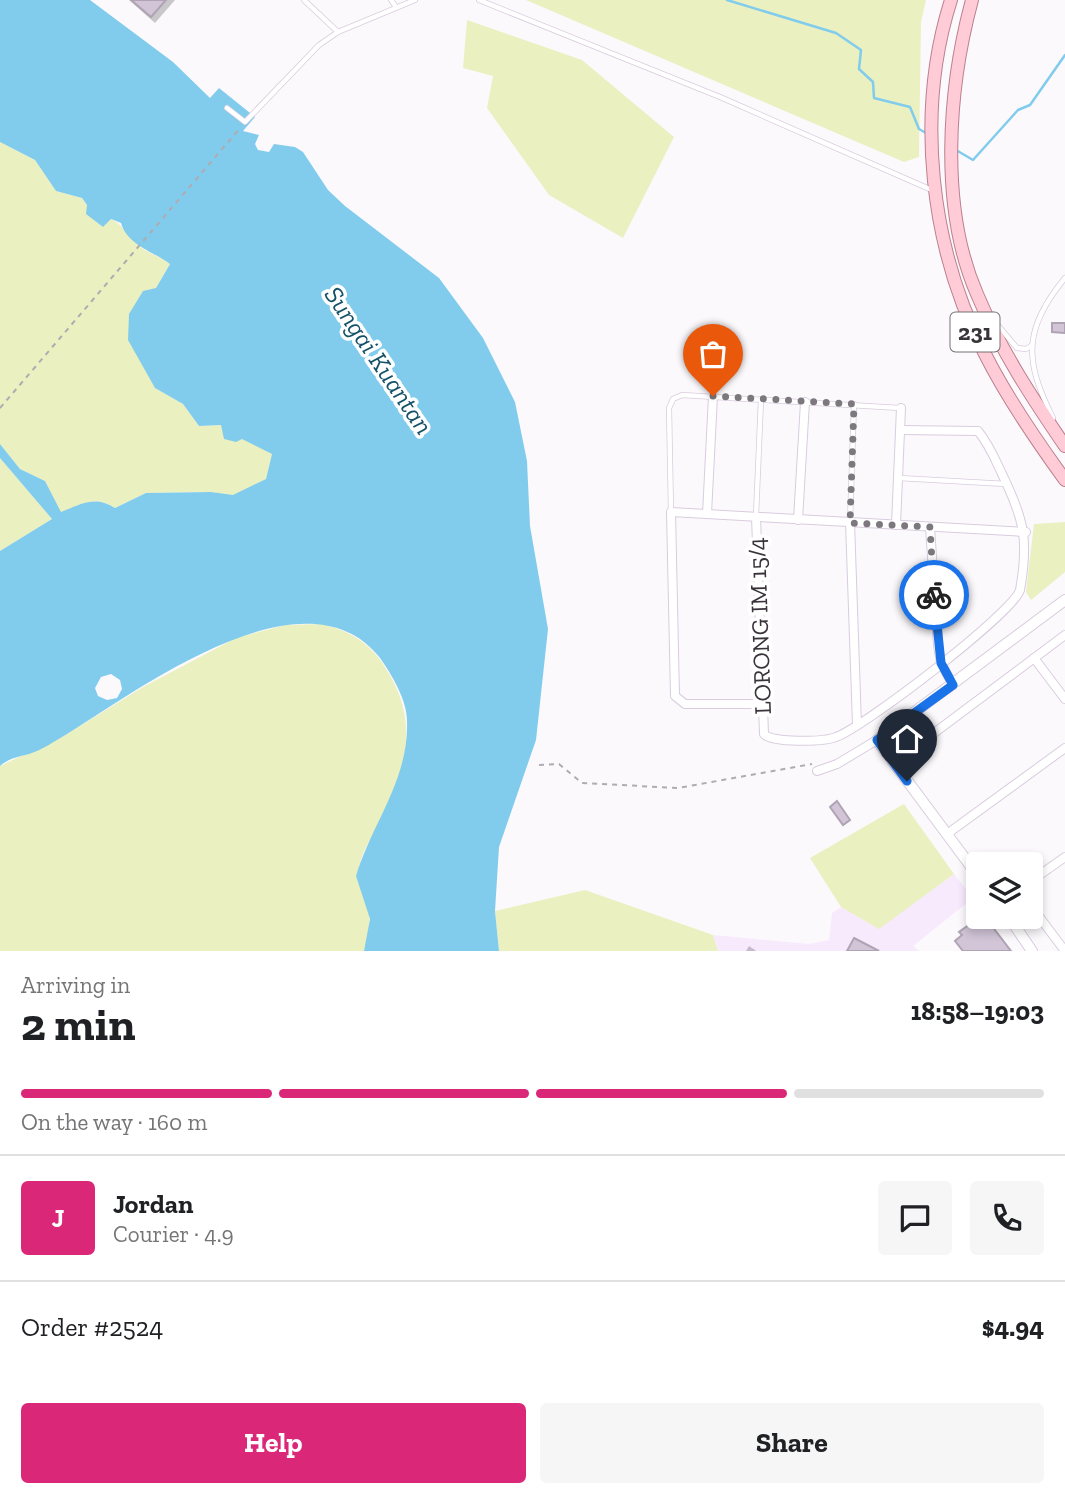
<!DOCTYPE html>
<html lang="en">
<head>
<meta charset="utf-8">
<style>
  :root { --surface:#fff; --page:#f6f6f6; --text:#202124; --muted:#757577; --line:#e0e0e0; --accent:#db2777 }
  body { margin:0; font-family:"Zilla Slab",serif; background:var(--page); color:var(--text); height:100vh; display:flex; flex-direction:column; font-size:26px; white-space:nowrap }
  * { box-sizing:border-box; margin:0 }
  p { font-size:23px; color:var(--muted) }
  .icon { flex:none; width:38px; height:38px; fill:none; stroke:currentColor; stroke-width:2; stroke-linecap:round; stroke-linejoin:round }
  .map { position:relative; height:951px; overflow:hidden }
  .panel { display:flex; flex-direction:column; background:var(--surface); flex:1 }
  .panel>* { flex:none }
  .tools { position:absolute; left:966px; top:852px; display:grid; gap:14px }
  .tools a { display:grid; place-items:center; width:77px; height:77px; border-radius:7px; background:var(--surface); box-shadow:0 4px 10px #0003; font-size:35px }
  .pin { position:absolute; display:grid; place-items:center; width:60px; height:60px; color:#fff; margin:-72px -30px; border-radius:50% 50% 50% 0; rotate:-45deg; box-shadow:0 0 7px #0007 }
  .pin .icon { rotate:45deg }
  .courier { position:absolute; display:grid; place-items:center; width:70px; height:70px; margin:-35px; border:5px solid #1a73e8; border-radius:50%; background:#fff; color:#222; box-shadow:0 2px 9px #0007 }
  .summary em { font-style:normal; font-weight:800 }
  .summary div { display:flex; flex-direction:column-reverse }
  .summary { display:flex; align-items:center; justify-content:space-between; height:119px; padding:0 21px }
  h1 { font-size:46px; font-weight:800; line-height:52px }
  .bar { display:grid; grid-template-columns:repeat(4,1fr); gap:10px 7px; align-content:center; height:84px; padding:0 21px }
  .bar i { height:9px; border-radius:5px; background:var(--line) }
  .bar .on { background:var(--accent) }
  .bar p { grid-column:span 4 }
  .line { display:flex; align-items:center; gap:18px; padding:0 21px; border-top:2px solid var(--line) }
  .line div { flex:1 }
  .round { display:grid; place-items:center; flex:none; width:74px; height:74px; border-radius:7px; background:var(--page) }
  .action { display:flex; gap:14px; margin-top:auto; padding:14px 21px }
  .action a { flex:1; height:80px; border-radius:7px; background:var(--accent); color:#fff; font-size:28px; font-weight:800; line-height:80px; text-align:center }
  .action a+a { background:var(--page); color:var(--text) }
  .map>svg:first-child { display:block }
  .built { fill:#f8eafd }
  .green { fill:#ebf0c1 }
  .water { fill:#81ccec; fill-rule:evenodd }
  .shadow { fill:#0003 }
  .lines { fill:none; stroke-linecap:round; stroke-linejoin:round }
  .stream { stroke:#81ccec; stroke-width:2.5 }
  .building { fill:#d1c5d7; stroke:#afa3b4; stroke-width:2 }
  .service-casing { stroke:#d9ccde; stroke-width:6 }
  .minor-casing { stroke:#d9ccde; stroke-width:10 }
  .tertiary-casing { stroke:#d9ccde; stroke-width:12 }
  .primary-casing { stroke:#ba808d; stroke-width:14 }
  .path { stroke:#afabb0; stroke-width:2; stroke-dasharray:5 5; stroke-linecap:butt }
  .service { stroke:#fff; stroke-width:4.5 }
  .minor { stroke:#fff; stroke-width:8 }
  .tertiary { stroke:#fff; stroke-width:10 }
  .primary { stroke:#ffcbd6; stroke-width:12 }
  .done { stroke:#7d787e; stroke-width:7; stroke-dasharray:0 12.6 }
  .route { stroke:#1a73e8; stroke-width:9 }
  .labels { text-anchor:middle; stroke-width:7; stroke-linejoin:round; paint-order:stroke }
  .shield { fill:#fff; stroke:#747075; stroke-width:2 }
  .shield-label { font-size:23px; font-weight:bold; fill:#39333a }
  .street-label { font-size:24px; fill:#39333a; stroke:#fff }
  .water-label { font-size:26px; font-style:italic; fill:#155269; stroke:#fff }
</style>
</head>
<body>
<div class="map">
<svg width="1065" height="951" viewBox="0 0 1065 951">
  <rect width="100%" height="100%" fill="#fcf9fd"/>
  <polygon class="built" points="954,874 973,898 913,946 920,951 718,951 713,935 809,944 829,940 832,913 841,907 879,928"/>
  <g class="green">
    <polygon points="526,0 926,0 921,22 919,157 904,162"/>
    <polygon points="467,20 582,60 674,137 623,238 549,195 487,108 493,76 463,68"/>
    <path d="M 0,142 L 35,160 L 56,191 L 82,198 L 102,227 L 111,219 C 126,226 131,242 145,250 C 154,255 162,258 170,264 L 156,288 L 155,388 L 183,404 L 199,426 L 221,425 L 272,454 L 266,479 L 233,496 L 211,492 L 146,493 L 115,508 C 95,495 81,504 61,513 L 45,481 L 20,469 L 0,444 Z"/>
    <polygon points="0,458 52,519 0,551"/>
    <polygon points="1065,522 1065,572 1031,600 1026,592 1034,524"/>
    <path d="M 322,624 C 356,633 374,646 391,677 C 420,729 403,775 378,825 C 372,837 363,850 360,863 C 354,881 362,888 367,904 C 372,919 369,936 364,951 L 0,951 L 0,766 L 67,734 L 143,687 L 236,638 L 285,625 Z"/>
    <polygon points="904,804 954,874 879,929 841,907 810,858"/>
    <polygon points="585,890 713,935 718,951 499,951 495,911"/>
  </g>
  <path class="water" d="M 0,0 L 90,0 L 173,62 L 210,98 L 219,88 L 255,117 L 243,131 L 259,135 L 255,144 L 258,150 L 269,152 L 274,144 L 295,147 L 303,152 L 328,190 L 345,206 L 439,278 L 483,338 L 515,402 L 527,461 L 530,526 L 548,629 L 536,740 L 499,847 L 495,911 L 499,951 L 364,951 L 370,919 L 356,876 C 372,823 409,780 407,721 C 407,700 392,675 380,658 C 306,564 140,689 67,734 C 55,741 42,750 29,754 C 18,757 9,758 0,766 L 0,551 L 52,519 L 0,458 L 0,444 L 20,469 L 45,481 L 61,512 C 81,504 95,495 115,508 L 146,493 L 211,492 L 233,495 L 266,479 L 272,454 L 242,439 L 236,442 L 224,439 L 221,425 L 199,426 L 183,404 L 155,388 L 128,340 L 129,314 L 143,291 L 156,288 L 170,264 C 153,251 128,246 121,223 L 111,219 L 103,227 L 86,214 L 87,205 L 82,198 L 56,191 L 35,160 L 0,142 ZM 111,674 L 120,680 L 122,689 L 117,698 L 107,700 L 98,696 L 95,688 L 101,677 Z"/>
  <g class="shadow">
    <polygon points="129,0 175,0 155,23"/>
    <polygon points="749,946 755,950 756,951 746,951"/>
  </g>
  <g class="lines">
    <g class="stream">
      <polyline points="727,0 836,33 861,50 859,69 873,82 874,98 910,107 919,129 926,133"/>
      <polyline points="956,150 973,160 1018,110 1030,105 1065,55"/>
    </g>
  </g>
  <g class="building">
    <polygon points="131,0 166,0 151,17"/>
    <polygon points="1052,323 1065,323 1065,333 1052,332"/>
    <polygon points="837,801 850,820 843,825 830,807"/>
    <polygon points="980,917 985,917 1011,951 963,951 955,941 962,935 959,932"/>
    <polygon points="854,938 879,951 847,951"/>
  </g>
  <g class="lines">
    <g class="service-casing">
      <g id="service">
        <polyline points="304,0 338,32"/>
        <polyline points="391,0 396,7"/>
        <polyline points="479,0 720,97 934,191"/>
        <polyline points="227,108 245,122 319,45 338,32 415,0"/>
        <polyline points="995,322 1017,348 1026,349 1031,346"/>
        <path d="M 1053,418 C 1024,360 1023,330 1065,278"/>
        <polyline points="899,478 1006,484"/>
        <polyline points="671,512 669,408 673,399 682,395 900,408"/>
        <polyline points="756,516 761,399"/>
        <polyline points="850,522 854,404"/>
      </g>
    </g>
    <g class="minor-casing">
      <g id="minor">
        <polyline points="707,514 713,396"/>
        <path d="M 756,517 L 764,734 C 771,743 824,742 836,737 C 863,728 1013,613 1020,590 C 1029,540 1024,519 1002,474 C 995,459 989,444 978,431 L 901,430"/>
        <polyline points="798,520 805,402"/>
        <polyline points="850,522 857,725"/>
        <polyline points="896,525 901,408"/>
        <polyline points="930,527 938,645 941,663 953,685"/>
        <polyline points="1034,658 1065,699"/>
        <polyline points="762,704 685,704 675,696 671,512 1026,532"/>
        <polyline points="894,763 1065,635"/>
        <polyline points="817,771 837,764 877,740"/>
        <polyline points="947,834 1065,748"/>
        <polyline points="1031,881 1065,857"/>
        <polyline points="1031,906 1065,951"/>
      </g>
    </g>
    <g class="tertiary-casing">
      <g id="tertiary">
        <polyline points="978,876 877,740 1065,600"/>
        <polyline points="1009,917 1032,951"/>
      </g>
    </g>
    <g class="primary-casing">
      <g id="primary">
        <path d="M 951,0 C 915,113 930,248 985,354 C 1007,398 1036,440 1065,480"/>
        <path d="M 972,0 C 948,89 939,207 977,294 C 1000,349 1032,398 1065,446"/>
      </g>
    </g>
    <g class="path">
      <polyline points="0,408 241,127"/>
      <polyline points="539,765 559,764 582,783 678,788 812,764"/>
    </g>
    <use href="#service" class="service"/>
    <use href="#minor" class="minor"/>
    <use href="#tertiary" class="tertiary"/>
    <use href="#primary" class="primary"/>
  </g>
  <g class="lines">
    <polyline class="done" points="713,396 854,404 850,523 930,527 934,595"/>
    <polyline class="route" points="907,781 877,740 953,685 941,663 934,595"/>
  </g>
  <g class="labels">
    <rect class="shield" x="950.5" y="312.5" width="49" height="39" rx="5"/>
    <g class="shield-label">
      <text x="975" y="340">231</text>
    </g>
    <g class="street-label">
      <text transform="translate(760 626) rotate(-92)" y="8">LORONG IM 15/4</text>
    </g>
    <g class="water-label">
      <text transform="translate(379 360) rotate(56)" y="9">Sungai Kuantan</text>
    </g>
  </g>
</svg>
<div class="tools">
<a><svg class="icon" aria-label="layers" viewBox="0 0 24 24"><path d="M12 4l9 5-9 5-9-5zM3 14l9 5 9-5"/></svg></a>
</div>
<div class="pin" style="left:713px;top:396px;background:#ea580c"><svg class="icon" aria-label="bag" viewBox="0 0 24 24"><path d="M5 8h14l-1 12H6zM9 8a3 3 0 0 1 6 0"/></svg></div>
<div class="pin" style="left:907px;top:781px;background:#1f2937"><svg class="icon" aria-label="home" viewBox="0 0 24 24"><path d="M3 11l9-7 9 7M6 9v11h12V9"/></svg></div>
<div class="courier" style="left:934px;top:595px"><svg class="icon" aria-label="bike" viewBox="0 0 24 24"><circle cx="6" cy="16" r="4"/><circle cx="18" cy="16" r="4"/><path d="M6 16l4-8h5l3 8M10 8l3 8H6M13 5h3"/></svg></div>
</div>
<section class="panel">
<div class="summary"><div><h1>2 min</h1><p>Arriving in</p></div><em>18:58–19:03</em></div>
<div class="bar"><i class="on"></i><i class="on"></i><i class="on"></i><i></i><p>On the way · 160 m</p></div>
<div class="line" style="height:126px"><b class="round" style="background:var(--accent);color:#fff">J</b><div><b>Jordan</b><p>Courier · 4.9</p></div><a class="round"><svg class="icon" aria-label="chat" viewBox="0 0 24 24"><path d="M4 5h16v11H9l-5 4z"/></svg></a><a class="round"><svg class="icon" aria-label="phone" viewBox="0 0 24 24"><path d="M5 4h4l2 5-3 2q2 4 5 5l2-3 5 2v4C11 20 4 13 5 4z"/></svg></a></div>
<div class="line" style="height:91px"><div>Order #2524</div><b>$4.94</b></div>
<div class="action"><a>Help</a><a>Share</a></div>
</section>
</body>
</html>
